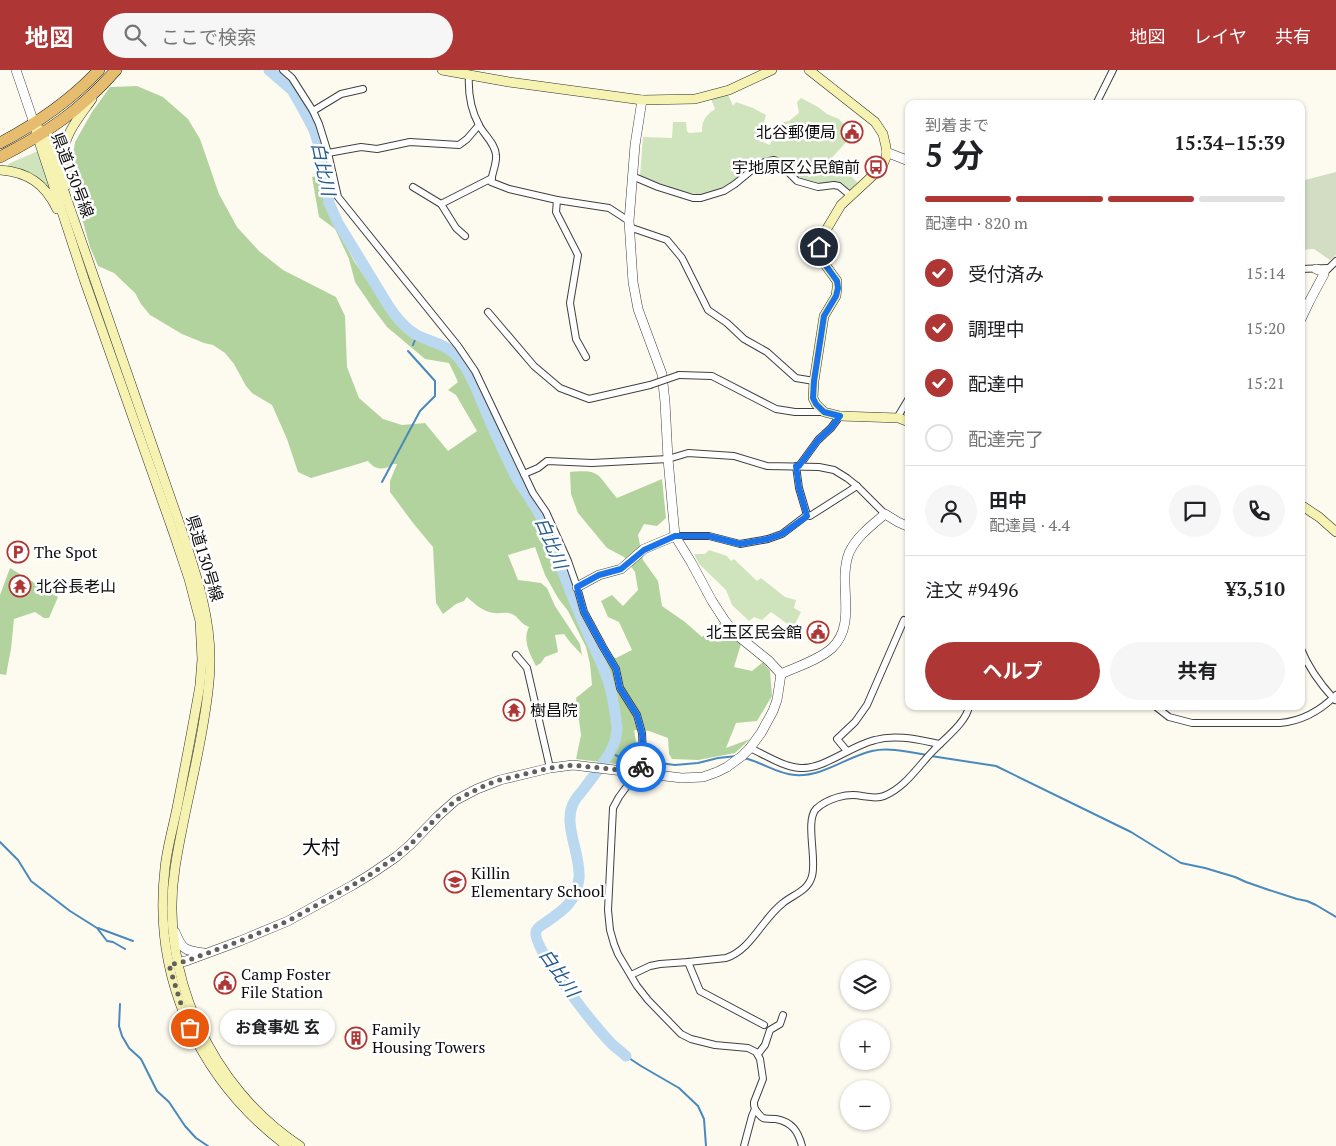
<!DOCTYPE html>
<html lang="ja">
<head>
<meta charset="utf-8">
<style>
  :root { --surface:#fff; --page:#f6f6f6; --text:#202124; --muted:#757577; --line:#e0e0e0; --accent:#ae3635 }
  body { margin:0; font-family:"PT Serif","Noto Sans JP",serif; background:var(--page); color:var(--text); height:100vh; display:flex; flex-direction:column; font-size:19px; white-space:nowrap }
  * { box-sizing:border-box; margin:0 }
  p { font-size:16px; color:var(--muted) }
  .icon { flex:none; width:28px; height:28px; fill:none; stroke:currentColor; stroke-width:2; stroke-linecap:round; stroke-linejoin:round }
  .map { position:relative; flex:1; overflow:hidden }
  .details { position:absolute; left:905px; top:30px; width:400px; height:610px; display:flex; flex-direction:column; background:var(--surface); border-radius:10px; box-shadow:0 1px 4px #0004 }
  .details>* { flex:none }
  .controls { position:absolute; left:840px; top:890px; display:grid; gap:10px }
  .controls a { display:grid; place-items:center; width:50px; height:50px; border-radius:50%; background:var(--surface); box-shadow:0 1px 4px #0004; font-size:25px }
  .pin { position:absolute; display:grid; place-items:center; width:42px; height:42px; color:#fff; margin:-21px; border:2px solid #fff; border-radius:50%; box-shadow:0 1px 5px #0007 }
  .courier { position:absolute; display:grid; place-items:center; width:50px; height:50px; margin:-25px; border:4px solid #1a73e8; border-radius:50%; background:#fff; color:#222; box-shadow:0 1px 6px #0007 }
  .bubble { position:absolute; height:35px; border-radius:18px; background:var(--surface); box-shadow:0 1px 4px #0004; font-size:16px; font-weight:700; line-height:35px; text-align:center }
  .headline em { font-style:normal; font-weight:700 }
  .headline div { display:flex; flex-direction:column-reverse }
  .headline { display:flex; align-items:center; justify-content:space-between; height:85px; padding:0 20px }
  h1 { font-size:32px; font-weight:700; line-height:38px }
  .bar { display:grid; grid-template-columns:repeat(4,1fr); gap:8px 5px; align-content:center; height:60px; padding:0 20px }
  .bar i { height:6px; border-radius:4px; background:var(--line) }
  .bar .on { background:var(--accent) }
  .bar p { grid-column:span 4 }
  .line { display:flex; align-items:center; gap:12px; padding:0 20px; border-top:1px solid var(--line) }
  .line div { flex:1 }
  .round { display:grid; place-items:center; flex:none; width:52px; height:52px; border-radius:26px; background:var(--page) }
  ol { padding:0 20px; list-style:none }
  li { display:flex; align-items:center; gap:15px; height:55px }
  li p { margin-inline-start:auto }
  li .icon { padding:5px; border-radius:50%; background:var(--accent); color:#fff; stroke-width:4 }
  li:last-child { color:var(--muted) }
  li i { width:28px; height:28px; border:2px solid var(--line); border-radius:50% }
  .button { display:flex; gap:10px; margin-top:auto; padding:10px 20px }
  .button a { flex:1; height:58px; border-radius:30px; background:var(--accent); color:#fff; font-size:20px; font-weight:700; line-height:58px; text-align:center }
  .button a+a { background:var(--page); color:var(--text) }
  header { display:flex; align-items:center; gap:30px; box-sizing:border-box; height:70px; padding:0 25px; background:var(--accent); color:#fff }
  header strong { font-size:24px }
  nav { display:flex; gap:28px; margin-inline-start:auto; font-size:18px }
  .search { width:350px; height:45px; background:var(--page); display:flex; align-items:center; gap:12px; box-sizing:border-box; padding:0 18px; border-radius:28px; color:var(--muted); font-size:19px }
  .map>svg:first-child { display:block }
  .green { fill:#cfe4bd }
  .forest { fill:#b3d39e }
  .cemetery { fill:#d3ddc3 }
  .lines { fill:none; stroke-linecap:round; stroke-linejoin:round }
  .stream { stroke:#4989be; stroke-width:2 }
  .river { stroke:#bad8ef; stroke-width:11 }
  .minor-casing { stroke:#404040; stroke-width:8 }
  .tertiary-casing { stroke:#404040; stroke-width:10 }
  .secondary-casing { stroke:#2f2f2f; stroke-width:10 }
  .trunk-casing { stroke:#1e1e1e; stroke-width:12 }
  .minor { stroke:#fff; stroke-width:6 }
  .tertiary { stroke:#fff; stroke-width:9 }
  .secondary { stroke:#f6f2b2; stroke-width:9 }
  .trunk { stroke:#e6bd6e; stroke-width:11 }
  .minor-bridge-casing { stroke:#404040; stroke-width:8; stroke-linecap:butt }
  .minor-bridge { stroke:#fff; stroke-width:6 }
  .done { stroke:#61605c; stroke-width:5; stroke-dasharray:0 9 }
  .route { stroke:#1a73e8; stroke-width:6 }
  .labels { text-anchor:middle; stroke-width:5; stroke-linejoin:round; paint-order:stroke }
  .poi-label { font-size:16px; fill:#0d0d0d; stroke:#fff; text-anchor:start }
  .street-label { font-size:16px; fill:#0d0d0d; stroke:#fff }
  .water-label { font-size:18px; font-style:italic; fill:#255c91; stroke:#fff }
  .quarter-label { font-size:19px; fill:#0d0d0d; stroke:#fff }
</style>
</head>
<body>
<header>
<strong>地図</strong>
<div class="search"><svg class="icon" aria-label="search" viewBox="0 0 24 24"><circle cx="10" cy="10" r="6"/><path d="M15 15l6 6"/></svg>ここで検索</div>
<nav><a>地図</a><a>レイヤ</a><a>共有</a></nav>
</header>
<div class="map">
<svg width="1336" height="1076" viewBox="0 0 1336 1076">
  <rect width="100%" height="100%" fill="#fdfbf0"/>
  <g class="green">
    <path d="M 727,22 L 733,36 L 736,32 L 753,38 L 766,45 L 761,62 L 760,71 L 770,75 L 775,64 L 784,52 L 789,51 L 799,43 L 797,32 L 801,28 L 818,37 L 827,44 L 839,49 L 848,60 L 845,64 L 849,69 L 828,92 L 831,95 L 845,100 L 861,116 L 851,126 L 840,117 L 818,116 L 800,112 L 782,93 L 766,91 L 731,116 L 701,125 L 681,121 L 659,115 L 640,106 L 643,67 L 672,68 L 673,52 L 686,52 L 687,61 L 689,63 L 702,62 C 702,50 705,46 715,39 L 710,26 Z"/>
    <polygon points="38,81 53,123 8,96 8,94"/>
    <polygon points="709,480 727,486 731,491 734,489 757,511 761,508 785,527 796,530 794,538 801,542 793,558 771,542 762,550 754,547 749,551 732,535 726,520 699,494 694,484 705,484"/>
  </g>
  <g class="forest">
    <path d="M 137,16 L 163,27 L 188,49 L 200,69 L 219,124 L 237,157 L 259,181 L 283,200 L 336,227 L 345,246 L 347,297 L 359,328 L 383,349 L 402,355 L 425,353 L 448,381 L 477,361 L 456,325 L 448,320 L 458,312 L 449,293 L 425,289 L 387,257 L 372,237 L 355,212 L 349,189 L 335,159 L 319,147 L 312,107 L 320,105 L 333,151 L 354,191 L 399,257 L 414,269 L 453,279 L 464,291 L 477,314 L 515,397 L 546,451 L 586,556 L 600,581 L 616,588 L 632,580 L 619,552 L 608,547 L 601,531 L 612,525 L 623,536 L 638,520 L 635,502 L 624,487 L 607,478 L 578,443 L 571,424 L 570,402 C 603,399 597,406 617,428 L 662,409 L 666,448 L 657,456 L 644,454 L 638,465 L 643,490 L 658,511 L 662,536 L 685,552 L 702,567 L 720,553 L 728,563 L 741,574 L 734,597 L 752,601 L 763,592 L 770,601 L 772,626 L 757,651 L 736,653 L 726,678 L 750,669 L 735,683 L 698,690 L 672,689 L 669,684 L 668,668 L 649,661 L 634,660 L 638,684 L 632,696 L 576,689 L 581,665 L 576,628 L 592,615 L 590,594 L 586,577 L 568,541 L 558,528 L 545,505 L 535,477 L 508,485 L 518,510 L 541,513 L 547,518 L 555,536 L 580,574 L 582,585 L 570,572 L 564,564 L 555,565 L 558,582 L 545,587 L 541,593 L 536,596 C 530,584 522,570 529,557 C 521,554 520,549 514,545 C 508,541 500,544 494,543 C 483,542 475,534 467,527 L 464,531 L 456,534 L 443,544 L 436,533 L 433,477 L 413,453 L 390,422 L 390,411 L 397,394 L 393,394 C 384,401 375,400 368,391 L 311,408 L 298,402 L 287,369 L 272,335 L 252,323 L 246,316 L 234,294 L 225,283 L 213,275 L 204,273 L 182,264 L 150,245 L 141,234 L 135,223 L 114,203 L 98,196 L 90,177 L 70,105 L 75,72 L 92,42 L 110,17 Z"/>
    <polygon points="10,498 58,527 49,548 44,548 35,542 14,549 11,579 6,605 0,604 0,525"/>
  </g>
  <polygon class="cemetery" points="1336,102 1336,185 1330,190 1314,179 1301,180 1301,111"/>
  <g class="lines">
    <g class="stream">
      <polyline points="413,275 417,265"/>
      <polyline points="382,412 420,341 435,326 435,311 408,281"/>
      <polyline points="610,682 621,688 675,695 698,693 718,688 737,686"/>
      <polyline points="931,686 996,696 1131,762 1181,793 1205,798 1235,807 1246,812 1269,820 1297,829 1307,831 1316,835 1336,847"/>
      <path d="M 744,688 C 762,692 777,704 795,705 C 823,707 846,687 872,681 C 889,677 909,682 926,685"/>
      <polyline points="0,772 18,790 31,811 70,841 97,858 107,871 113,872 125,879"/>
      <polyline points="98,858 133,871"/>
      <polyline points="120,934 119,956 122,966 129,978 141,989 157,1021 169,1032 185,1056 196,1068 208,1076"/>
      <polyline points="626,986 641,996 679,1018 698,1036 704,1049 706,1076"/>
    </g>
    <path class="river" d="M 269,0 L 292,20 L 303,39 L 314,60 L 323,88 L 329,133 L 338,153 L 388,235 C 395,246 404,257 415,264 C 429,272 447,274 458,287 C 475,307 486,346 499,371 C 504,383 510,395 516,407 C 524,421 535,434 542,449 C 557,483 568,518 583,552 C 593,577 609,604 613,631 C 615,640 616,649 617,658 C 617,680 598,699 586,716 C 582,722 576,727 573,734 C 563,755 581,785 579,808 C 576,832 564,840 545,853 C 542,855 537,857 536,862 C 531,877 596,957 609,971 C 614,977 621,981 626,986"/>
    <g class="minor-casing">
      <g id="minor">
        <polyline points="283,0 292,8 313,41 319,54 328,83 338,127 458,276 475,301 533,423 546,442 568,491 577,517 584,542 603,577 616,599 620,618 637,645 642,663 643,684 641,697 619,727 613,738 608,840 610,860 614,874 618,884 637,916 648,930 681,964 691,969 715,975 748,978 756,982 760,989 763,1009 754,1032 754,1035 755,1039 752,1046 744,1076"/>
        <path d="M 469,5 C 468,21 471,40 479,55 C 484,65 495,73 496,85 C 497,93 492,103 491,112 L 509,119 L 557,130 L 609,138 L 629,151"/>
        <polyline points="1096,34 1113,0"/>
        <polyline points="313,41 341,24 363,19"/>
        <polyline points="328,83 361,77 377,79 410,72 459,75 467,69 479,55"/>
        <polyline points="632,106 658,117 693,128 701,128 724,121 735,114 758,95 765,92 774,90 782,93 785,95 789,103 797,111 818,117 834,115 839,116 851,126"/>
        <polyline points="413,117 441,134 456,158 465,166"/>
        <polyline points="557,130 556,142 578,185 570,233 576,269 586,287"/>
        <polyline points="441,134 492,108"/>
        <polyline points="629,157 667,170 682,188 708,240 727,253 744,269 767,282 796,308 814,311"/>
        <polyline points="1301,199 1328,198"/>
        <polyline points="1326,201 1336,191"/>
        <polyline points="488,242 534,296 560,318 589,329 650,315"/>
        <polyline points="679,305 712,306 776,339 795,342 824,342"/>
        <polyline points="897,348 909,328"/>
        <polyline points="796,396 799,418 807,445"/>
        <polyline points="799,396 818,370 831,358 840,346"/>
        <polyline points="524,404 538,398 547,391 592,393 668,389 688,383 734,386 767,396 819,397 834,400 847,408 857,416 885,444"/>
        <polyline points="675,466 709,466 740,474 768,469 782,464 807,445 810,446 857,416"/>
        <path d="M 1301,579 C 1309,599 1321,615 1335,630"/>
        <polyline points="516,585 527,598 550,698"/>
        <path d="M 1155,636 L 1169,647 L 1192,653 L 1280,653 C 1303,651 1320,641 1336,625"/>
        <path d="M 750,678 C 765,685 784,697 800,698 C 823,700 852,675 875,670 C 896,664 919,670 940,674"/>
        <polyline points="847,681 837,669 855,652 867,635 904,550"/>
        <polyline points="688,892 700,921 764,955"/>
        <path d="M 631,905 L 650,896 L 660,894 L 688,892 L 726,888 C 752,879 762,849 783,833 C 794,824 808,821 812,806 C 817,789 805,751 816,739 C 828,728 847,723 862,726 C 870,727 877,729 884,726 C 906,717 918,696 934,680 C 944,669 967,652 969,636"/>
        <polyline points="758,984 765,975 770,960 780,954 783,945"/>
        <path d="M 755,1039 C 757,1042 760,1046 763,1048 C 767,1049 772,1049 776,1049 C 792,1052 798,1061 802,1076"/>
      </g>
    </g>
    <g class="tertiary-casing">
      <g id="tertiary">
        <polyline points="16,0 34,53"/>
        <polyline points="642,30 635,75 629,151 633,212 638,239 662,304 665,332 668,389 675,466 691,492 712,531 725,551 737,565 769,591 781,604"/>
        <polyline points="886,82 909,91"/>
        <polyline points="1301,249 1309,232 1324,204 1324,202 1316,199"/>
        <polyline points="577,517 599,505 621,499 644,479 675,466"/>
        <path d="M 781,604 C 796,597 819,590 832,578 C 858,553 837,514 849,483 C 856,467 872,455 885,444 L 898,452 L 909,457"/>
        <path d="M 175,862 C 182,880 186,881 204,883"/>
        <polyline points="172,894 186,891 240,871 288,851 353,815 371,804 396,787 410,775 438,746 456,730 477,719 500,710 550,698 573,695 682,708 703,707 717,702 727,697 742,686 750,678 761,663 773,641 777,630 781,604"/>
      </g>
    </g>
    <g class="secondary-casing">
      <g id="secondary">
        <polyline points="442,0 509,12 642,30 695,29 729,20 772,0"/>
        <polyline points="809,0 875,52 883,64 886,77 886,87 882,97 841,135 822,167 819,177 820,185 824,193 837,211 837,218 836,226 824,246 814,311 813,328 816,334 824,342 840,346 899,348 909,352"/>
        <path d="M 39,59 L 47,72 L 182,461 C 196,504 211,547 210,593 C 210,616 206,638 202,661 C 194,707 182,752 175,798 C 158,903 212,1019 300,1076"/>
        <path d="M 36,62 L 84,209 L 174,464 L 189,509 L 200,551 L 202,589 L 200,615 C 193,656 185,697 177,738 C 173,758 167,778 165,798 C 152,908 199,1010 287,1076"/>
        <path d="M 0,100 C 28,102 45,114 57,139"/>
        <path d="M 67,115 C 65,105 62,94 63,84 C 65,63 80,46 92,29"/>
        <polyline points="1301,435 1319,447 1336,462"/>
      </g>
    </g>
    <g class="trunk-casing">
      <g id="trunk">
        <path d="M 0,73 C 36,54 71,30 99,0"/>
        <path d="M 0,87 C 47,63 81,40 116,0"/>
      </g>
    </g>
    <use href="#minor" class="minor"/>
    <use href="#tertiary" class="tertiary"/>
    <use href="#secondary" class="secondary"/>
    <use href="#trunk" class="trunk"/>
    <g class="minor-bridge-casing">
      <polyline id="minor-bridge" points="650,315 679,305"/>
    </g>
    <use href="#minor-bridge" class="minor-bridge"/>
  </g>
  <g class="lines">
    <polyline class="done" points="190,958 180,931 169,895 186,891 240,871 288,851 353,815 371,804 396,787 410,775 438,746 456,730 488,714 500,710 550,698 573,695 637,702 641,697"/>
    <polyline class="route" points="641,697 643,684 642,663 637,645 620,618 616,599 603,577 584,542 577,517 599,505 621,499 644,480 675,466 709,466 740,474 768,469 782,464 807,446 799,418 796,396 799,396 818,370 831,358 840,346 824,342 816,334 813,328 814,311 824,246 836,226 838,218 837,211 824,193 820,185 819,177"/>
  </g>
  <defs>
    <g id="civic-ring" transform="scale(1.125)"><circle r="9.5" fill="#fff" stroke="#ae3635" stroke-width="1.5"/><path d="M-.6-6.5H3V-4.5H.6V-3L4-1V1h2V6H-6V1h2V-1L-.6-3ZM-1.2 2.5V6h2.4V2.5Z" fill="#ae3635"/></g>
    <g id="bus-ring" transform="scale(1.125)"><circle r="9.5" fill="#fff" stroke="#ae3635" stroke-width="1.5"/><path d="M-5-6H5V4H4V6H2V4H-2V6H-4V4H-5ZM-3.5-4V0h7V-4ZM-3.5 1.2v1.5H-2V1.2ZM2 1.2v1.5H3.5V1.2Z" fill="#ae3635"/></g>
    <g id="parking-ring" transform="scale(1.125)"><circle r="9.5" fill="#fff" stroke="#ae3635" stroke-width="1.5"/><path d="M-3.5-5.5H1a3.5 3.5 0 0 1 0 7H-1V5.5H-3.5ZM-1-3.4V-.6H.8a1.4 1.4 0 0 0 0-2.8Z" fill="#ae3635"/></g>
    <g id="temple-ring" transform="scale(1.125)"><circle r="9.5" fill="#fff" stroke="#ae3635" stroke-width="1.5"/><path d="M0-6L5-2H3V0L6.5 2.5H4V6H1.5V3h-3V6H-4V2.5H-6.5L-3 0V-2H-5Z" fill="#ae3635"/></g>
    <g id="school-ring" transform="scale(1.125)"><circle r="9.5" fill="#fff" stroke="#ae3635" stroke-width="1.5"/><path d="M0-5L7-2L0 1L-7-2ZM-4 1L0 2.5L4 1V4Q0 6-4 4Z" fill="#ae3635"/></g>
    <g id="building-ring" transform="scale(1.125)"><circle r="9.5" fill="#fff" stroke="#ae3635" stroke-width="1.5"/><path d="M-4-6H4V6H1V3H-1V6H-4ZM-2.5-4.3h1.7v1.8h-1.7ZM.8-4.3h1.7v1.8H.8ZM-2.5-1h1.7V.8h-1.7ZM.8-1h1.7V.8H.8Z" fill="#ae3635"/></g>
  </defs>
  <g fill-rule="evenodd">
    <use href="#civic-ring" x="852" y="62"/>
    <use href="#bus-ring" x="876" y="97"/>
    <use href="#parking-ring" x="18" y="482"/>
    <use href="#temple-ring" x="20" y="516"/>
    <use href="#civic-ring" x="818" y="562"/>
    <use href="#temple-ring" x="514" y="640"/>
    <use href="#school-ring" x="455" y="812"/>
    <use href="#civic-ring" x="225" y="913"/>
    <use href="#building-ring" x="356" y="968"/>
  </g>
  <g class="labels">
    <g class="poi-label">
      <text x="836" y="68" text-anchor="end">北谷郵便局</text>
      <text x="860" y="103" text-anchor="end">宇地原区公民館前</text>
      <text x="34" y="488">The Spot</text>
      <text x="36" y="522">北谷長老山</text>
      <text x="802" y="568" text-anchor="end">北玉区民会館</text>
      <text x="530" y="646">樹昌院</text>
      <text x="471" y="809">Killin<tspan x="471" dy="18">Elementary School</tspan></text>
      <text x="241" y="910">Camp Foster<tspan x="241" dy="18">File Station</tspan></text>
      <text x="372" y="965">Family<tspan x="372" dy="18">Housing Towers</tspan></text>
    </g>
    <g class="street-label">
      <text transform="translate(73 105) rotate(69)" y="6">県道130号線</text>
      <text transform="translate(205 488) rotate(73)" y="6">県道130号線</text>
    </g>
    <g class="water-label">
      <text transform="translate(323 99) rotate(78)" y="6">白比川</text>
      <text transform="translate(551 473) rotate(67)" y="6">白比川</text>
      <text transform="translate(559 903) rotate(55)" y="6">白比川</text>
    </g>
    <g class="quarter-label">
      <text x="321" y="784">大村</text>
    </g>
  </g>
</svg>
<div class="controls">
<a><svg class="icon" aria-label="layers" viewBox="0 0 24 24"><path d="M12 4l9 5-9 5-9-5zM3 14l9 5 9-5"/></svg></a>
<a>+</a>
<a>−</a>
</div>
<div class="pin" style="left:190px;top:958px;background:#ea580c"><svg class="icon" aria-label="bag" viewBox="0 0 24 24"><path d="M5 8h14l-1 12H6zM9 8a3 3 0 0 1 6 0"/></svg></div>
<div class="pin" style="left:819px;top:177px;background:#1f2937"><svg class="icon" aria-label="home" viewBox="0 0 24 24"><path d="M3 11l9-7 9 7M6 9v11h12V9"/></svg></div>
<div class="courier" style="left:641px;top:697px"><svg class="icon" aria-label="bike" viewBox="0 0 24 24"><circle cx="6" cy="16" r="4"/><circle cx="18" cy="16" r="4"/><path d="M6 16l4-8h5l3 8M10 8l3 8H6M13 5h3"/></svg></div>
<div class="bubble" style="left:220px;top:940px;width:115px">お食事処 玄</div>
<section class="details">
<div class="headline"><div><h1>5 分</h1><p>到着まで</p></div><em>15:34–15:39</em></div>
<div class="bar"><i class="on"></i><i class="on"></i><i class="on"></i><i></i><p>配達中 · 820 m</p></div>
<ol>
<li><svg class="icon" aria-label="check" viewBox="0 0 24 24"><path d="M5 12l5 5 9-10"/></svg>受付済み<p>15:14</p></li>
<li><svg class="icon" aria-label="check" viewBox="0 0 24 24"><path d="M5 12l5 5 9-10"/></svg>調理中<p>15:20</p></li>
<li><svg class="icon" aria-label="check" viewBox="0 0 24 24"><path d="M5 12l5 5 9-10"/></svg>配達中<p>15:21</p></li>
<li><i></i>配達完了</li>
</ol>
<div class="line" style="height:90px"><a class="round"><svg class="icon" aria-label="person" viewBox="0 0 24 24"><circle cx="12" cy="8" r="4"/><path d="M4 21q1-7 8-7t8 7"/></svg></a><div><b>田中</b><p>配達員 · 4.4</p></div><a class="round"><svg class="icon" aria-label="chat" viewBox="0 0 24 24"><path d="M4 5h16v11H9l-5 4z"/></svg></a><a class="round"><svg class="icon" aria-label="phone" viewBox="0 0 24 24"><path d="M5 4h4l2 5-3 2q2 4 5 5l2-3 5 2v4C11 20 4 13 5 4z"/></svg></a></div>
<div class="line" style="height:65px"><div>注文 #9496</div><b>¥3,510</b></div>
<div class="button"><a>ヘルプ</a><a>共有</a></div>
</section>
</div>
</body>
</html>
